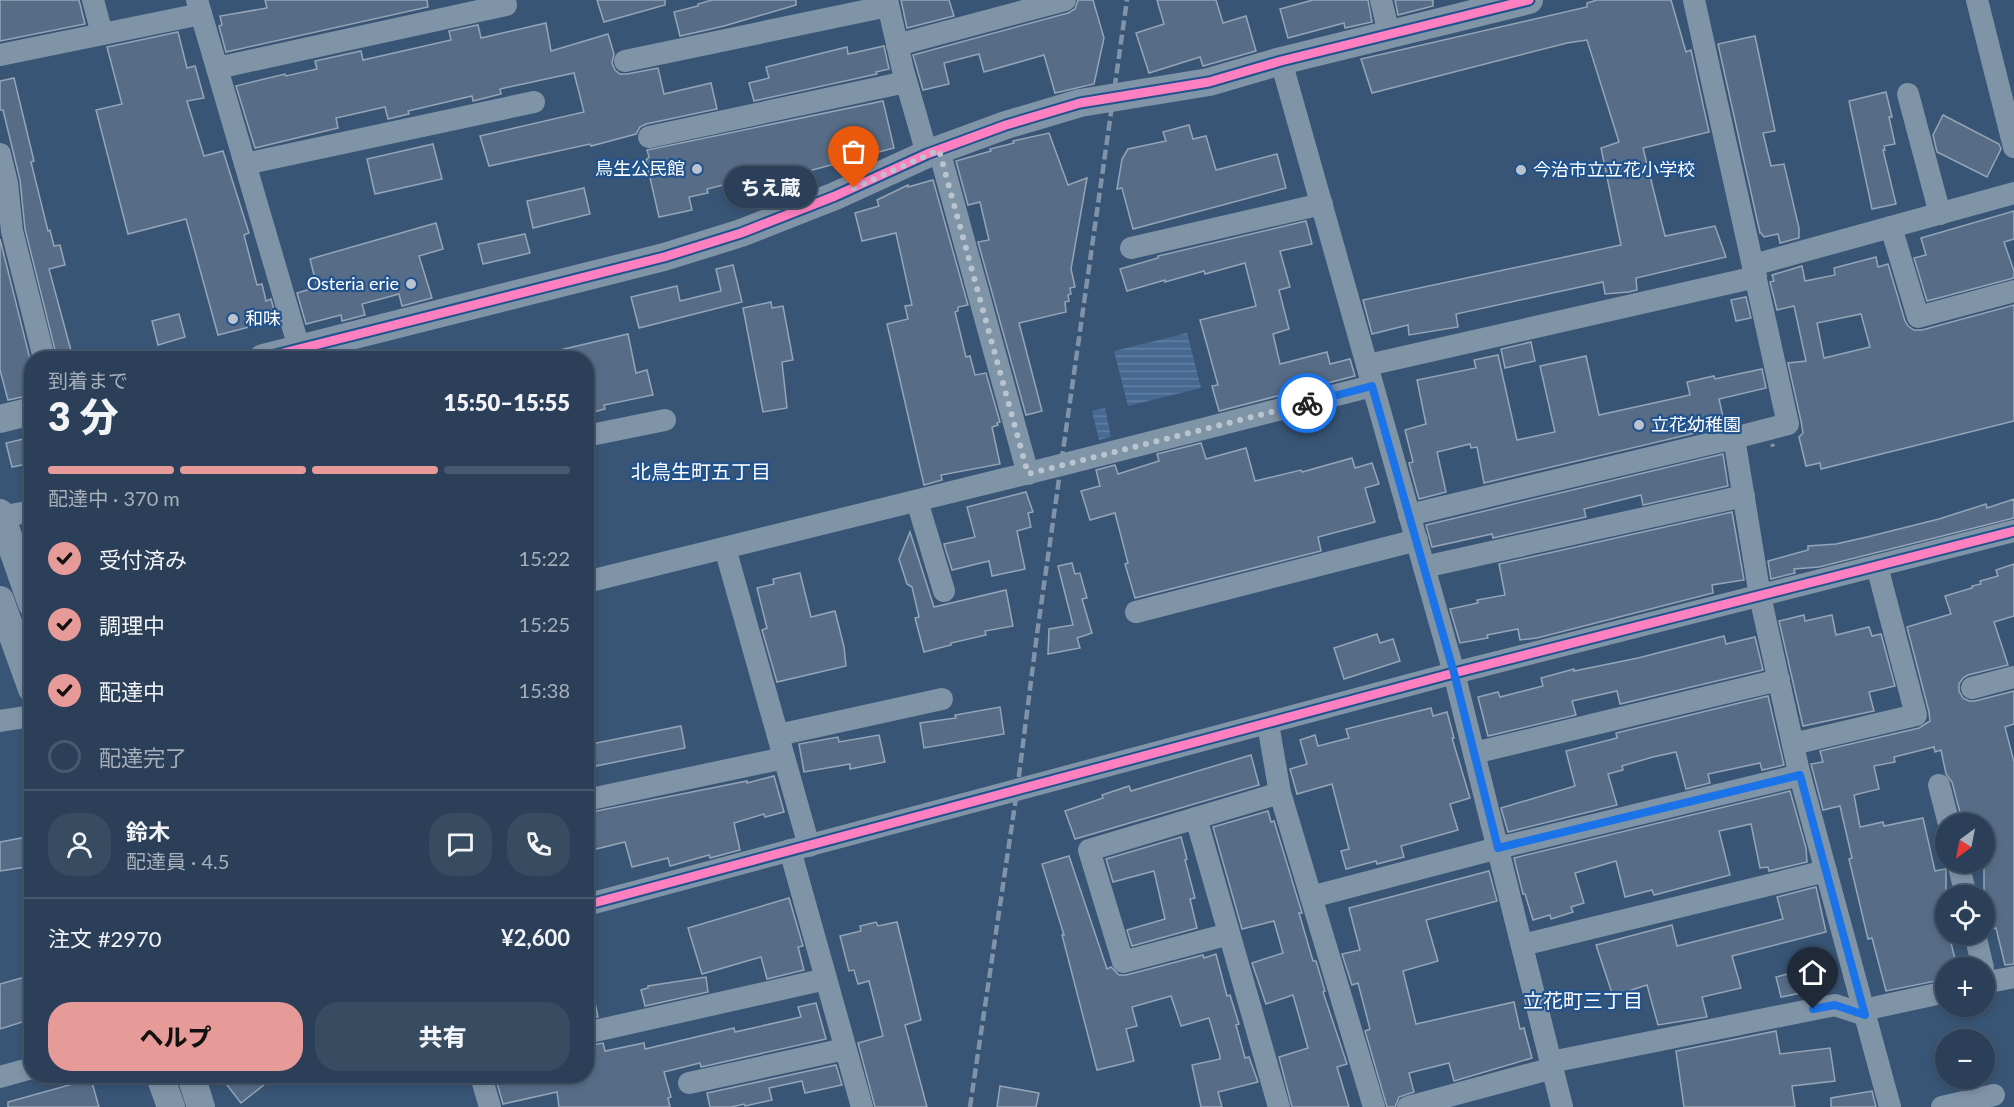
<!DOCTYPE html>
<html lang="ja">
<head>
<meta charset="utf-8">
<style>
  :root { --surface:#2b4058; --page:#374b61; --text:#f1f3f6; --muted:#a6afba; --line:#47596e; --accent:#e69b98 }
  body { margin:0; font-family:Lato,"Noto Sans JP",sans-serif; background:var(--page); color:var(--text); height:100vh; display:flex; flex-direction:column; font-size:22px; white-space:nowrap }
  * { box-sizing:border-box; margin:0 }
  p { font-size:20px; color:var(--muted) }
  .icon { flex:none; width:33px; height:33px; fill:none; stroke:currentColor; stroke-width:2; stroke-linecap:round; stroke-linejoin:round }
  .map { position:relative; flex:1; overflow:hidden }
  .drawer { position:absolute; left:24px; top:351px; width:570px; height:732px; display:flex; flex-direction:column; background:var(--surface); border-radius:24px; box-shadow:0 3px 9px #0003,0 0 0 2px var(--line) }
  .drawer>* { flex:none }
  .needle { width:39px; rotate:212deg }
  .controls { position:absolute; left:1935px; top:813px; display:grid; gap:12px }
  .controls a { display:grid; place-items:center; width:60px; height:60px; border-radius:50%; background:var(--surface); box-shadow:0 3px 9px #0003,0 0 0 2px var(--line); font-size:30px }
  .pin { position:absolute; display:grid; place-items:center; width:51px; height:51px; color:#fff; margin:-62px -26px; border-radius:50% 50% 50% 0; rotate:-45deg; box-shadow:0 0 6px #0007 }
  .pin .icon { rotate:45deg }
  .courier { position:absolute; display:grid; place-items:center; width:60px; height:60px; margin:-30px; border:4px solid #1a73e8; border-radius:50%; background:#fff; color:#222; box-shadow:0 2px 8px #0007 }
  .bubble { position:absolute; height:42px; border-radius:21px; background:var(--surface); box-shadow:0 3px 9px #0003,0 0 0 2px var(--line); font-size:20px; font-weight:800; line-height:42px; text-align:center }
  .head em { font-style:normal; font-weight:800 }
  .head div { display:flex; flex-direction:column-reverse }
  .head { display:flex; align-items:center; justify-content:space-between; height:102px; padding:0 24px }
  h1 { font-size:39px; font-weight:800; line-height:45px }
  .bar { display:grid; grid-template-columns:repeat(4,1fr); gap:9px 6px; align-content:center; height:72px; padding:0 24px }
  .bar i { height:8px; border-radius:4px; background:var(--line) }
  .bar .current { background:var(--accent) }
  .bar p { grid-column:span 4 }
  .line { display:flex; align-items:center; gap:15px; padding:0 24px; border-top:2px solid var(--line) }
  .line div { flex:1 }
  .round { display:grid; place-items:center; flex:none; width:63px; height:63px; border-radius:24px; background:var(--page) }
  ol { padding:0 24px; list-style:none }
  li { display:flex; align-items:center; gap:18px; height:66px }
  li p { margin-inline-start:auto }
  li .icon { padding:6px; border-radius:50%; background:var(--accent); color:#111; stroke-width:4 }
  li:last-child { color:var(--muted) }
  li i { width:33px; height:33px; border:3px solid var(--line); border-radius:50% }
  .action { display:flex; gap:12px; margin-top:auto; padding:12px 24px }
  .action a { flex:1; height:69px; border-radius:24px; background:var(--accent); color:#111; font-size:24px; font-weight:800; line-height:69px; text-align:center }
  .action a+a { background:var(--page); color:var(--text) }
  .map>svg:first-child { display:block }
  .water { fill:url(#water-rules) }
  .building { fill:#576d87; stroke:#95a5b7; stroke-width:1.5; fill-rule:evenodd }
  .lines { fill:none; stroke-linecap:round; stroke-linejoin:round }
  .minor { stroke:#8094a8; stroke-width:22 }
  .tertiary { stroke:#8094a8; stroke-width:28 }
  .rail { stroke:#8093a8; stroke-width:4.5; stroke-dasharray:10 4.5; stroke-linecap:butt }
  .path-bridge { stroke:#8094a8; stroke-width:4; stroke-dasharray:3 4.5; stroke-linecap:butt }
  .cycleway-casing { stroke:#20538e; stroke-width:13 }
  .cycleway { stroke:#ff80c0; stroke-width:9 }
  .done { stroke:#bac4cf; stroke-width:6; stroke-dasharray:0 10.8 }
  .route { stroke:#1a73e8; stroke-width:8 }
  .poi-dot { fill:#bac4cf; stroke:#20538e; stroke-width:2 }
  .labels { text-anchor:middle; stroke-width:4.5; stroke-linejoin:round; paint-order:stroke }
  .poi-label { font-size:18px; fill:#fff; stroke:#20538e; text-anchor:start }
  .neighbourhood-label { font-size:20px; fill:#fff; stroke:#20538e }
</style>
</head>
<body>
<div class="map">
<svg width="2014" height="1107" viewBox="0 0 2014 1107">
  <defs>
    <pattern id="water-rules" width="6" height="5" patternUnits="userSpaceOnUse" patternTransform="scale(1.5)"><rect width="6" height="5" fill="#476992"/><path d="M0 2.5h6" fill="none" stroke="#6380a2"/></pattern>
  </defs>
  <rect width="100%" height="100%" fill="#395575"/>
  <g class="water">
    <polygon points="1187,333 1201,388 1128,406 1114,351"/>
    <polygon points="1105,408 1111,437 1099,440 1092,411"/>
  </g>
  <g class="building">
    <polygon points="0,0 79,0 85,24 0,41"/>
    <polygon points="265,0 427,0 428,7 226,52 219,26 222,25 220,16 267,8"/>
    <polygon points="597,0 665,0 665,5 604,22"/>
    <polygon points="712,0 796,0 796,5 724,26 680,36 674,12 698,6 698,4"/>
    <polygon points="901,0 949,0 954,16 907,28"/>
    <polygon points="1078,0 1093,0 1104,38 1094,84 1055,93 1044,55 984,72 979,54 944,63 949,84 923,90 913,55 1068,13 1075,9"/>
    <polygon points="1157,0 1216,0 1223,23 1246,16 1256,51 1203,66 1200,57 1149,73 1136,33 1164,24"/>
    <polygon points="1313,0 1368,0 1372,22 1345,28 1344,23 1288,38 1280,9"/>
    <polygon points="1395,0 1433,0 1433,6 1398,15"/>
    <polygon points="1597,0 1671,0 1686,52 1691,50 1709,132 1643,148 1665,236 1715,226 1726,257 1636,278 1637,290 1629,292 1605,294 1603,282 1456,314 1458,327 1409,335 1408,325 1372,334 1363,300 1621,245 1601,148 1619,142 1587,40 1567,43 1372,93 1361,59 1587,7 1587,3"/>
    <polygon points="546,23 551,51 608,34 614,54 612,63 615,70 620,74 627,74 658,68 664,94 711,83 717,109 646,124 640,127 636,134 591,146 590,144 489,166 480,136 584,112 574,73 500,89 501,94 473,101 472,96 408,111 409,114 388,119 385,107 336,118 338,128 255,148 236,86 285,74 286,76 317,69 315,61 361,51 363,60 451,40 449,31 478,25 481,38"/>
    <polygon points="178,32 187,68 195,66 204,98 187,101 204,156 223,151 249,233 244,235 257,285 262,284 266,301 271,299 277,320 218,335 186,219 128,234 96,110 122,104 107,47"/>
    <polygon points="1755,36 1775,131 1763,133 1771,166 1784,164 1799,228 1799,238 1780,243 1778,234 1764,237 1761,233 1760,233 1718,44"/>
    <polygon points="884,46 889,69 876,72 877,74 754,101 749,83 769,78 766,67 847,47 848,54"/>
    <polygon points="14,78 34,161 31,162 48,231 50,230 54,246 60,245 65,265 49,269 73,358 57,358 25,229 20,180 3,110 0,110 0,81"/>
    <polygon points="1886,92 1892,117 1889,117 1895,144 1884,146 1885,150 1883,150 1896,204 1872,209 1849,101"/>
    <polygon points="883,101 894,148 790,176 793,186 757,196 752,178 707,189 708,193 689,197 692,210 659,217 646,160 649,157 647,150"/>
    <polygon points="1943,115 1999,144 2001,149 1987,177 1937,152 1933,135"/>
    <polygon points="1189,125 1193,139 1206,136 1216,170 1277,154 1286,188 1133,229 1122,188 1117,189 1122,159 1128,149 1166,141 1163,132"/>
    <polygon points="1049,133 1068,185 1087,178 1071,269 1075,287 1070,288 1071,294 1068,295 1069,301 1065,302 1066,312 1019,323 1042,411 1026,415 978,242 989,240 980,202 968,205 956,161 991,151 990,149 1014,143 1013,141"/>
    <polygon points="433,144 442,179 375,194 367,159"/>
    <polygon points="933,180 968,305 958,307 958,311 955,312 966,357 970,356 975,375 986,373 1000,422 997,423 998,425 992,427 1000,464 941,475 942,480 924,485 887,324 908,319 905,306 912,305 896,233 862,241 855,213 879,206 877,200 908,185 908,187"/>
    <polygon points="584,188 590,214 533,228 527,201"/>
    <polygon points="2014,211 2014,239 2004,242 2014,271 2014,278 1927,301 1914,258 1926,255 1921,238"/>
    <polygon points="1306,221 1312,244 1280,251 1290,287 1279,290 1289,329 1273,334 1280,364 1327,352 1330,364 1350,359 1355,376 1219,411 1212,386 1218,385 1200,320 1256,306 1245,263 1205,274 1204,271 1165,282 1165,280 1127,291 1120,269 1158,258 1158,256"/>
    <polygon points="436,223 443,249 419,256 432,298 402,306 399,294 362,304 365,315 342,321 341,315 306,324 297,293 317,287 310,259"/>
    <polygon points="525,234 530,253 483,264 478,244"/>
    <polygon points="0,239 32,367 32,395 8,400 0,370"/>
    <path d="M 1876,257 L 1878,267 L 1888,264 L 1905,321 L 1908,326 L 1914,330 L 1922,330 L 2014,305 L 2014,421 L 1821,469 L 1820,463 L 1806,466 L 1799,437 L 1803,433 L 1801,421 L 1788,363 L 1806,361 L 1794,306 L 1777,310 L 1770,282 L 1774,281 L 1772,275 L 1802,266 L 1805,281 L 1835,275 L 1834,268 ZM 1861,314 L 1870,347 L 1824,358 L 1817,323 Z"/>
    <polygon points="733,265 742,302 639,328 631,297 677,286 680,301 721,291 716,269"/>
    <polygon points="1746,297 1751,318 1736,321 1731,300"/>
    <polygon points="771,302 772,308 783,306 793,360 782,362 787,408 763,412 743,308"/>
    <polygon points="179,314 185,337 158,345 152,321"/>
    <polygon points="628,334 636,373 647,370 653,395 604,405 605,409 586,414 586,358 552,358 551,352"/>
    <polygon points="1531,342 1535,361 1505,368 1501,349"/>
    <polygon points="1498,355 1517,440 1555,432 1540,366 1586,356 1599,415 1690,395 1687,382 1714,376 1715,379 1762,369 1766,388 1719,399 1725,426 1484,483 1477,447 1471,448 1470,444 1437,452 1446,492 1419,499 1409,463 1413,462 1405,430 1426,424 1417,380 1476,368 1474,360"/>
    <polygon points="32,437 32,463 12,467 6,443"/>
    <polygon points="1201,443 1206,459 1246,448 1255,481 1301,470 1302,472 1352,458 1355,468 1372,463 1379,484 1365,488 1375,522 1318,537 1321,551 1135,598 1125,564 1128,563 1115,513 1090,520 1081,491 1100,486 1096,470 1115,465 1118,474 1159,461 1157,454"/>
    <polygon points="1723,454 1728,486 1643,505 1641,495 1584,509 1586,517 1493,538 1492,534 1432,547 1426,525"/>
    <polygon points="1026,492 1033,512 1028,513 1031,527 1017,531 1025,569 992,576 989,561 952,570 944,544 975,537 967,507"/>
    <polygon points="2014,499 2014,518 1819,567 1794,569 1795,573 1771,579 1768,561 1808,550 1808,546 1836,544 1867,537 1939,519 1986,504 1987,508"/>
    <polygon points="1732,512 1744,580 1712,585 1713,593 1537,638 1520,640 1518,629 1487,635 1488,638 1460,643 1450,609 1478,603 1477,600 1505,595 1499,564"/>
    <polygon points="910,532 934,607 1006,590 1013,626 985,631 986,635 951,643 951,645 924,652 915,618 919,617 912,587 907,584 899,559"/>
    <polygon points="1072,563 1075,574 1080,573 1087,598 1082,599 1092,633 1077,638 1080,648 1048,654 1049,629 1073,625 1058,566"/>
    <polygon points="2014,564 2014,616 1994,622 2008,665 1968,675 1963,678 1959,684 1959,691 1963,698 1969,701 1975,701 2014,691 2014,724 2005,727 2014,762 2014,964 2005,965 1996,928 1988,930 1984,925 1984,819 1963,824 1952,782 1946,774 1941,750 1935,752 1934,747 1894,757 1895,762 1874,766 1879,789 1854,795 1860,827 1883,822 1884,826 1923,818 1935,871 1946,869 1946,934 1949,934 1957,968 1946,968 1946,979 1886,991 1872,938 1868,939 1849,859 1852,858 1840,806 1823,810 1811,764 1823,762 1820,751 1919,728 1930,721 1929,712 1907,627 1951,614 1945,596 1972,588 1972,586 1981,584 1980,581 1998,576 1996,570"/>
    <polygon points="800,573 811,617 835,611 844,647 846,666 777,682 762,630 767,628 757,588 774,584 773,579"/>
    <polygon points="1804,615 1805,621 1832,615 1836,635 1869,627 1872,636 1881,634 1895,686 1869,692 1874,711 1803,726 1779,621"/>
    <polygon points="1377,634 1380,643 1393,639 1400,661 1344,679 1334,648"/>
    <polygon points="1724,636 1726,644 1755,637 1763,670 1620,704 1617,691 1572,701 1576,715 1488,736 1478,697 1498,692 1500,697 1543,686 1541,678 1574,669 1574,671 1638,658"/>
    <polygon points="1768,696 1784,765 1762,770 1760,763 1708,774 1710,783 1686,789 1676,752 1653,757 1622,766 1623,770 1608,774 1617,805 1508,832 1501,808 1575,786 1566,751 1617,738 1616,733"/>
    <polygon points="1000,707 1004,734 924,748 920,723 956,718 955,715"/>
    <polygon points="1431,708 1433,716 1447,712 1454,738 1452,738 1470,798 1450,804 1458,830 1401,846 1404,857 1377,864 1376,861 1346,869 1341,851 1349,849 1332,784 1297,794 1290,769 1307,764 1300,740 1315,735 1318,746 1349,738 1346,729"/>
    <polygon points="681,726 685,748 586,768 586,745"/>
    <polygon points="879,735 885,762 850,769 850,764 804,772 799,744 838,737 839,742"/>
    <polygon points="1251,755 1259,785 1075,839 1065,811 1103,798 1102,795 1129,786 1131,791"/>
    <polygon points="774,776 784,812 765,817 764,814 734,823 740,850 710,858 709,855 670,866 668,858 632,867 625,842 592,850 586,830 586,813 747,781 747,783"/>
    <polygon points="1790,791 1806,848 1807,862 1769,871 1768,867 1760,868 1751,824 1719,831 1730,875 1654,895 1652,890 1625,897 1616,861 1575,873 1584,903 1571,907 1573,912 1551,919 1550,915 1533,920 1525,894 1523,894 1514,858"/>
    <polygon points="1268,811 1271,822 1274,821 1302,913 1299,913 1313,961 1316,961 1325,991 1323,992 1347,1064 1337,1067 1349,1107 1292,1107 1279,1057 1308,1048 1293,995 1266,1004 1252,963 1283,953 1274,921 1242,929 1213,827"/>
    <polygon points="32,836 32,866 0,871 0,842"/>
    <polygon points="1181,837 1187,859 1185,860 1195,898 1190,899 1197,928 1132,946 1127,930 1165,919 1154,871 1113,882 1106,859"/>
    <polygon points="1069,856 1107,969 1111,967 1119,975 1126,975 1203,955 1204,958 1216,954 1227,996 1230,995 1239,1024 1236,1025 1245,1058 1249,1057 1258,1082 1218,1092 1222,1107 1201,1107 1192,1065 1220,1059 1220,1056 1209,1018 1181,1026 1171,996 1132,1007 1137,1026 1126,1029 1134,1061 1097,1070 1062,935 1064,935 1042,864"/>
    <polygon points="1489,871 1497,901 1426,920 1438,961 1403,971 1416,1024 1514,1002 1520,1029 1524,1028 1532,1058 1454,1081 1449,1063 1409,1073 1414,1092 1399,1097 1395,1107 1387,1107 1365,1031 1370,1029 1358,983 1352,985 1342,954 1360,950 1349,908"/>
    <polygon points="1816,887 1826,932 1732,956 1741,988 1702,997 1707,1017 1658,1025 1647,985 1613,996 1596,945 1672,925 1677,946 1783,919 1777,897"/>
    <polygon points="789,898 803,946 798,947 804,970 767,979 761,957 702,974 688,928"/>
    <polygon points="876,922 878,926 897,922 921,1020 905,1025 927,1107 875,1107 858,1043 883,1036 869,981 858,984 854,970 849,971 840,936 861,931 860,926"/>
    <polygon points="1833,962 1836,978 1824,981 1826,988 1781,997 1776,977"/>
    <polygon points="32,975 32,1019 0,1029 0,984"/>
    <polygon points="706,977 708,992 645,1006 641,990 648,988 648,986"/>
    <polygon points="594,998 598,1017 586,1019 586,999"/>
    <polygon points="816,1003 826,1039 701,1067 700,1063 664,1072 671,1097 668,1098 670,1107 559,1107 557,1092 503,1104 495,1076 586,1076 586,1046 603,1043 605,1051 644,1043 645,1049 734,1028 735,1032 801,1017 798,1007"/>
    <polygon points="1776,1031 1780,1054 1830,1048 1835,1081 1792,1086 1795,1107 1684,1107 1676,1051"/>
    <polygon points="836,1065 842,1085 805,1093 802,1081 769,1088 772,1100 745,1106 744,1104 731,1107 710,1107 707,1093"/>
    <polygon points="220,1076 275,1076 241,1103"/>
    <polygon points="91,1079 99,1107 8,1107 8,1102"/>
    <polygon points="1000,1086 1039,1093 1036,1107 997,1107"/>
    <polygon points="1872,1091 1876,1107 1831,1107 1831,1098"/>
  </g>
  <g class="lines">
    <g class="minor">
      <polyline points="93,0 102,34"/>
      <polyline points="197,0 302,358"/>
      <polyline points="887,0 903,70 927,154"/>
      <polyline points="1381,0 1389,34"/>
      <polyline points="1694,0 1788,424 1734,438 1760,596 1799,772 1890,1107"/>
      <polyline points="1977,0 2014,147"/>
      <polyline points="897,45 1065,0"/>
      <polyline points="0,55 201,14"/>
      <polyline points="625,61 888,6"/>
      <polyline points="1281,61 1454,673 1562,1107"/>
      <polyline points="217,68 506,5"/>
      <polyline points="1908,94 1940,214"/>
      <polyline points="649,137 906,82"/>
      <polyline points="939,150 1028,474"/>
      <polyline points="0,154 7,183 12,231 44,358"/>
      <polyline points="245,164 534,102"/>
      <polyline points="1891,227 1918,317 2014,291"/>
      <polyline points="1131,248 1322,204"/>
      <polyline points="1753,265 2014,193"/>
      <polyline points="1368,365 1756,277"/>
      <polyline points="586,436 665,420"/>
      <polyline points="917,501 944,591"/>
      <polyline points="1409,515 1734,438"/>
      <polyline points="1,517 32,511"/>
      <polyline points="725,548 809,846"/>
      <polyline points="1424,567 1744,496"/>
      <polyline points="586,582 1061,465 1372,386"/>
      <polyline points="1136,612 1417,540"/>
      <polyline points="1972,688 2014,677"/>
      <polyline points="0,721 32,716"/>
      <polyline points="1268,724 1280,793"/>
      <polyline points="778,735 942,699"/>
      <polyline points="1793,744 1916,715 1877,566"/>
      <polyline points="1474,753 1779,680"/>
      <polyline points="1939,785 1949,824"/>
      <polyline points="586,800 784,758"/>
      <polyline points="1196,818 1089,850 1123,962 1229,934"/>
      <polyline points="790,850 862,1107"/>
      <polyline points="1958,862 1966,896"/>
      <polyline points="1311,897 1498,848 1800,775"/>
      <polyline points="586,905 1454,673 2014,531"/>
      <polyline points="1975,934 1983,968"/>
      <polyline points="1522,945 1826,871"/>
      <polyline points="1984,983 2014,977"/>
      <polyline points="1863,1010 1946,992"/>
      <polyline points="586,1033 826,979"/>
      <polyline points="1551,1062 1835,1005 1865,1015"/>
      <polyline points="481,1076 490,1107"/>
      <polyline points="0,1077 32,1068"/>
      <polyline points="689,1083 845,1049"/>
      <polyline points="1279,1107 1196,818 1280,793 1374,1107"/>
      <polyline points="1408,1107 1553,1068"/>
      <polyline points="1942,1107 1994,1095"/>
    </g>
    <g class="tertiary">
      <polyline points="263,358 664,257 741,233 835,196 927,154 1006,125 1080,103 1209,82 1281,61 1529,0"/>
      <polyline points="0,419 32,411"/>
      <polyline points="0,513 32,604"/>
      <polyline points="0,600 32,689"/>
      <polyline points="160,1076 171,1107"/>
      <polyline points="191,1076 201,1107"/>
    </g>
    <polyline class="rail" points="970,1107 1017,791 1037,634 1127,0"/>
    <polyline class="path-bridge" points="1767,422 1774,451"/>
    <g class="cycleway-casing">
      <g id="cycleway">
        <polyline points="263,358 664,257 741,233 835,196 927,154 1006,125 1080,103 1209,82 1281,61 1529,0"/>
        <polyline points="586,905 1454,673 2014,531"/>
      </g>
    </g>
    <use href="#cycleway" class="cycleway"/>
  </g>
  <g class="lines">
    <polyline class="done" points="854,188 939,150 1028,474 1307,403"/>
    <polyline class="route" points="1307,403 1372,386 1454,673 1498,848 1800,775 1865,1015 1835,1005 1813,1009"/>
  </g>
  <g class="poi-dot">
    <circle cx="697" cy="169" r="6"/>
    <circle cx="1521" cy="170" r="6"/>
    <circle cx="411" cy="284" r="6"/>
    <circle cx="233" cy="319" r="6"/>
    <circle cx="1639" cy="425" r="6"/>
  </g>
  <g class="labels">
    <g class="poi-label">
      <text x="685" y="175" text-anchor="end">鳥生公民館</text>
      <text x="1533" y="176">今治市立立花小学校</text>
      <text x="399" y="290" text-anchor="end">Osteria erie</text>
      <text x="245" y="325">和味</text>
      <text x="1651" y="431">立花幼稚園</text>
    </g>
    <g class="neighbourhood-label">
      <text x="701" y="479">北鳥生町五丁目</text>
      <text x="1583" y="1008">立花町三丁目</text>
    </g>
  </g>
</svg>
<div class="controls">
<a><svg class="needle" viewBox="-14 -14 28 28"><path d="M0-13l5 13h-10z" fill="#e53935"/><path d="M0 13l5-13h-10z" fill="#a6afba"/></svg></a>
<a><svg class="icon" aria-label="locate" viewBox="0 0 24 24"><circle cx="12" cy="12" r="6"/><path d="M12 2v4M12 18v4M2 12h4M18 12h4"/></svg></a>
<a>+</a>
<a>−</a>
</div>
<div class="pin" style="left:854px;top:188px;background:#ea580c"><svg class="icon" aria-label="bag" viewBox="0 0 24 24"><path d="M5 8h14l-1 12H6zM9 8a3 3 0 0 1 6 0"/></svg></div>
<div class="pin" style="left:1813px;top:1009px;background:#1f2937"><svg class="icon" aria-label="home" viewBox="0 0 24 24"><path d="M3 11l9-7 9 7M6 9v11h12V9"/></svg></div>
<div class="courier" style="left:1307px;top:403px"><svg class="icon" aria-label="bike" viewBox="0 0 24 24"><circle cx="6" cy="16" r="4"/><circle cx="18" cy="16" r="4"/><path d="M6 16l4-8h5l3 8M10 8l3 8H6M13 5h3"/></svg></div>
<div class="bubble" style="left:724px;top:166px;width:93px">ちえ蔵</div>
<section class="drawer">
<div class="head"><div><h1>3 分</h1><p>到着まで</p></div><em>15:50–15:55</em></div>
<div class="bar"><i class="current"></i><i class="current"></i><i class="current"></i><i></i><p>配達中 · 370 m</p></div>
<ol>
<li><svg class="icon" aria-label="check" viewBox="0 0 24 24"><path d="M5 12l5 5 9-10"/></svg>受付済み<p>15:22</p></li>
<li><svg class="icon" aria-label="check" viewBox="0 0 24 24"><path d="M5 12l5 5 9-10"/></svg>調理中<p>15:25</p></li>
<li><svg class="icon" aria-label="check" viewBox="0 0 24 24"><path d="M5 12l5 5 9-10"/></svg>配達中<p>15:38</p></li>
<li><i></i>配達完了</li>
</ol>
<div class="line" style="height:108px"><a class="round"><svg class="icon" aria-label="person" viewBox="0 0 24 24"><circle cx="12" cy="8" r="4"/><path d="M4 21q1-7 8-7t8 7"/></svg></a><div><b>鈴木</b><p>配達員 · 4.5</p></div><a class="round"><svg class="icon" aria-label="chat" viewBox="0 0 24 24"><path d="M4 5h16v11H9l-5 4z"/></svg></a><a class="round"><svg class="icon" aria-label="phone" viewBox="0 0 24 24"><path d="M5 4h4l2 5-3 2q2 4 5 5l2-3 5 2v4C11 20 4 13 5 4z"/></svg></a></div>
<div class="line" style="height:78px"><div>注文 #2970</div><b>¥2,600</b></div>
<div class="action"><a>ヘルプ</a><a>共有</a></div>
</section>
</div>
</body>
</html>
